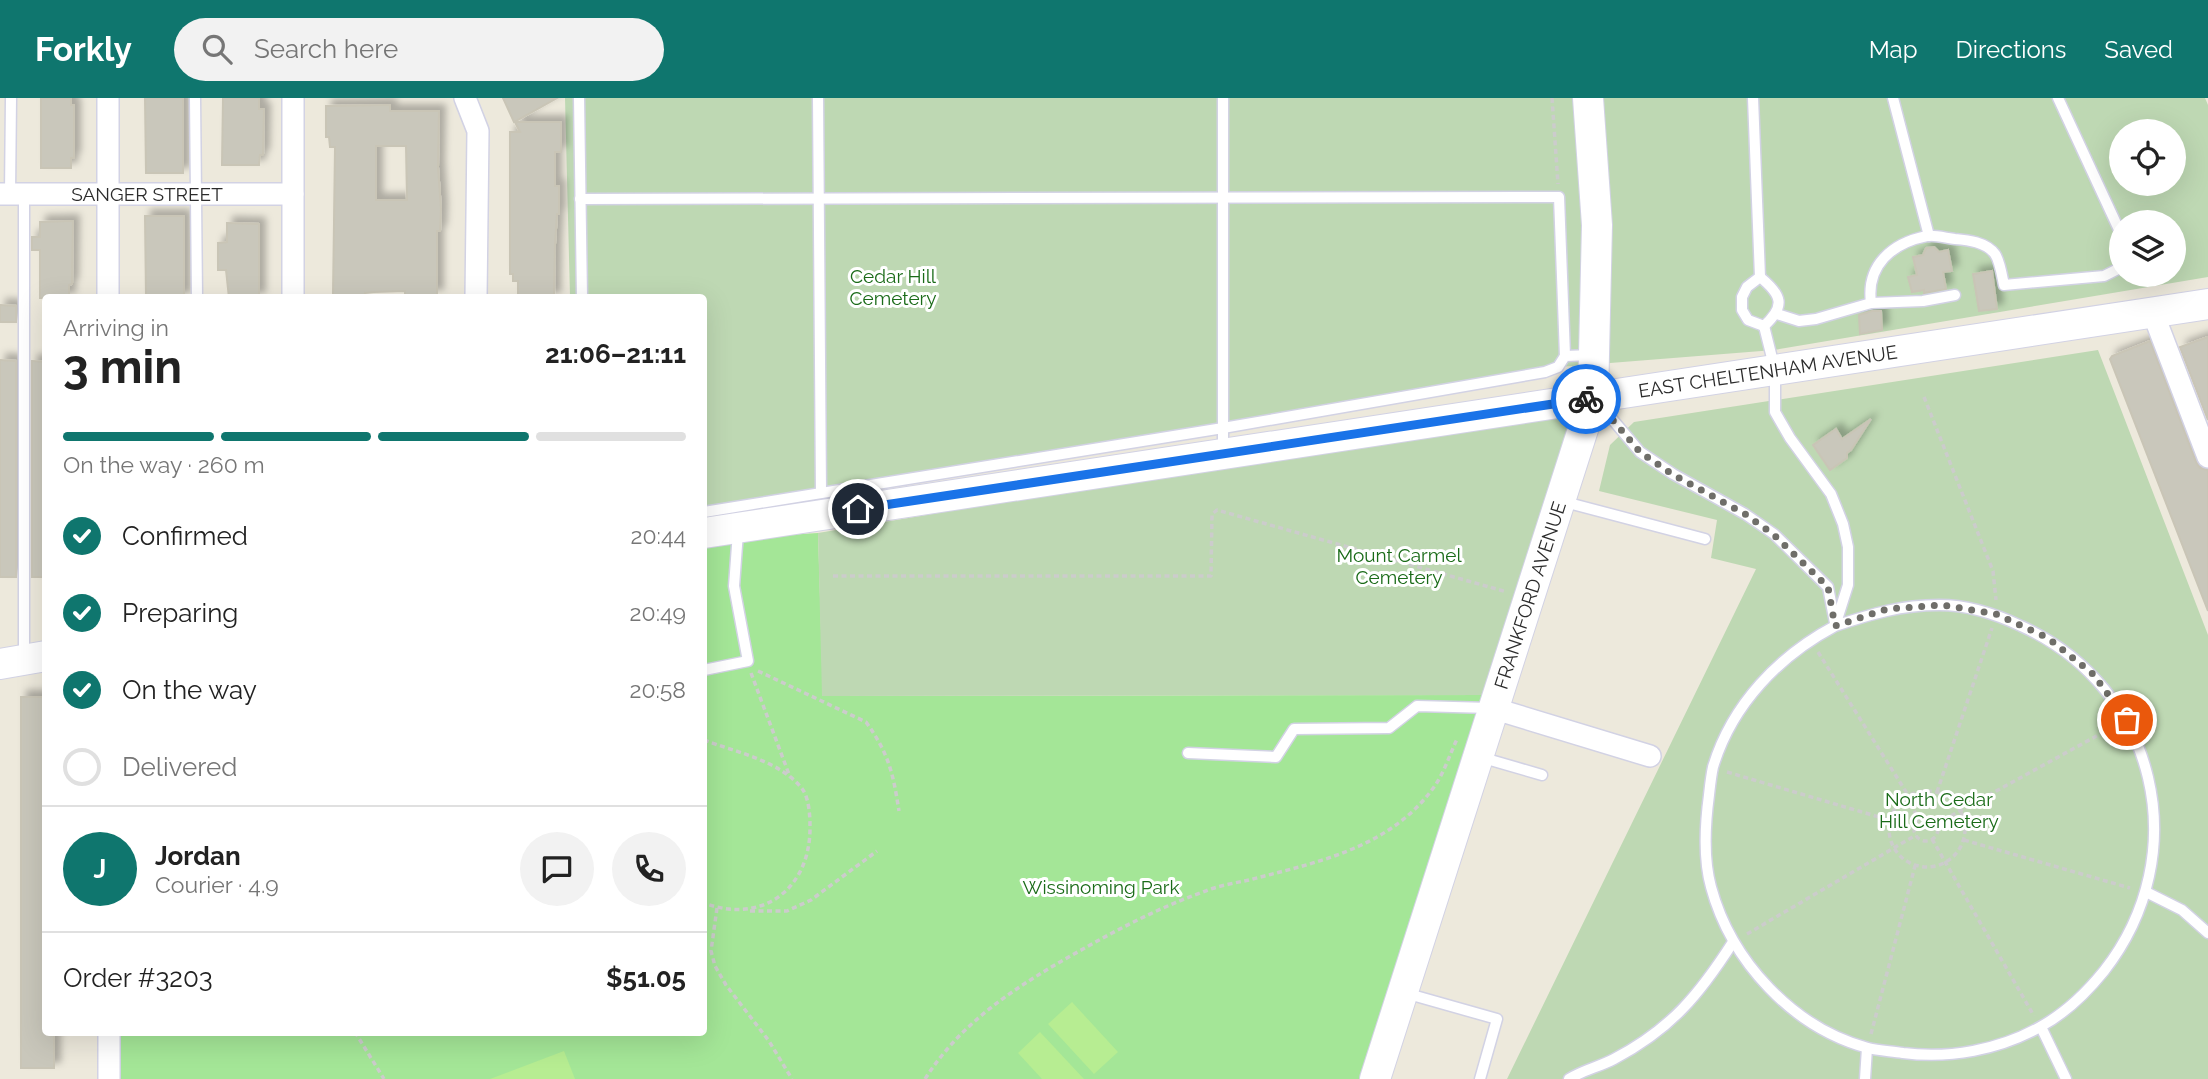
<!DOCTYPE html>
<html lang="en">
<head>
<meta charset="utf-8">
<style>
  :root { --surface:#fff; --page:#f2f2f2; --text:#222; --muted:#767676; --line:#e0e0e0; --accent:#0f766e }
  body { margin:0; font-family:Raleway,sans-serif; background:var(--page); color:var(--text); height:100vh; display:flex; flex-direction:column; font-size:26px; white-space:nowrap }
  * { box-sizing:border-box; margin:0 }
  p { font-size:23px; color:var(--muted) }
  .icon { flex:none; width:38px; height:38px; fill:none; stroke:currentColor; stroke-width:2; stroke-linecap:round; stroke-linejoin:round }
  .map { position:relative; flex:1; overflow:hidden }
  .drawer { position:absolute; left:42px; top:196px; width:665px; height:742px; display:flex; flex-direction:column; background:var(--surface); border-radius:7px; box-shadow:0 7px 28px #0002 }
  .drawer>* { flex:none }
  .controls { position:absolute; left:2109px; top:21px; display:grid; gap:14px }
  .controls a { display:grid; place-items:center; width:77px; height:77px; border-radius:50%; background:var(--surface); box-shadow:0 7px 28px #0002; font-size:35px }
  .pin { position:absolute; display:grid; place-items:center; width:60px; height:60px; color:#fff; margin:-30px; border:4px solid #fff; border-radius:50%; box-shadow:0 2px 7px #0007 }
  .courier { position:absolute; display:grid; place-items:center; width:70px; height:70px; margin:-35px; border:5px solid #1a73e8; border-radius:50%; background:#fff; color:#222; box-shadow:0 2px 9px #0007 }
  .headline em { font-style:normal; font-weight:700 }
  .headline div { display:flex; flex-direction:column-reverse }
  .headline { display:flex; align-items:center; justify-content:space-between; height:119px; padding:0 21px }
  h1 { font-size:46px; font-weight:700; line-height:52px }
  .bar { display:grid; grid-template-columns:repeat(4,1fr); gap:10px 7px; align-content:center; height:84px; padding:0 21px }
  .bar i { height:9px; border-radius:5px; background:var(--line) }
  .bar .selected { background:var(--accent) }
  .bar p { grid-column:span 4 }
  .line { display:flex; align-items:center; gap:18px; padding:0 21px; border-top:2px solid var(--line) }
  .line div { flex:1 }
  .round { display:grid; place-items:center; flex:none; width:74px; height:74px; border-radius:37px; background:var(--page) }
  ol { padding:0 21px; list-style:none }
  li { display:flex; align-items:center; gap:21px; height:77px }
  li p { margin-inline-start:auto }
  li .icon { padding:7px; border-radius:50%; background:var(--accent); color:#fff; stroke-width:4 }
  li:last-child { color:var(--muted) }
  li i { width:38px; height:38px; border:4px solid var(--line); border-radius:50% }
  header { display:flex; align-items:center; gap:42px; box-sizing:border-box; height:98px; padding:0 35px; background:var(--accent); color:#fff }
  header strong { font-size:33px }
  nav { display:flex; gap:38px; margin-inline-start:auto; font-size:24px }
  .search { width:490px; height:63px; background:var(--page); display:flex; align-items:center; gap:18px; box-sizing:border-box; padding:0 24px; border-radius:38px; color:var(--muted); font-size:26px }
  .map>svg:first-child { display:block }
  .green { fill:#a4e697 }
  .cemetery { fill:#bed8b3; fill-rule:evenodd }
  .pitch { fill:#b7ed92 }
  .building { fill:#c9c7bb; stroke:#c9c5b6; stroke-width:2; fill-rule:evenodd; filter:url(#shadow) }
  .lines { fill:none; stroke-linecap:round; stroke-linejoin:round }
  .lane-casing { stroke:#d2d2e4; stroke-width:13 }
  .street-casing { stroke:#d2d2e4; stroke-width:24 }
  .secondary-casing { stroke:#d2d2e4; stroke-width:32 }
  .path { stroke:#ccc; stroke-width:3.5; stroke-dasharray:5 3.5; stroke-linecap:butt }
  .lane { stroke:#fff; stroke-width:10 }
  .street { stroke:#fff; stroke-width:21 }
  .secondary { stroke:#fff; stroke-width:30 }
  .done { stroke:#6f6e69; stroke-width:7; stroke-dasharray:0 12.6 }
  .route { stroke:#1a73e8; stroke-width:9 }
  .labels { text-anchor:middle; stroke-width:6; stroke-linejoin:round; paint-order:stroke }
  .street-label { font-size:19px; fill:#2b2b2b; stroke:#fff }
  .park-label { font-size:19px; fill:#1a6b18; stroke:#fff }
</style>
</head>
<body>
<header>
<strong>Forkly</strong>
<div class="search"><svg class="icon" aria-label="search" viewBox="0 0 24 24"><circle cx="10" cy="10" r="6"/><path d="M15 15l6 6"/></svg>Search here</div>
<nav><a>Map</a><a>Directions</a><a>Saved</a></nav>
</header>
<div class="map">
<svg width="2208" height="981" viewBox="0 0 2208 981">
  <defs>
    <filter id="shadow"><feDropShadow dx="6" dy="-6" stdDeviation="3.5" flood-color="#0004"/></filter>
  </defs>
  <rect width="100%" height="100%" fill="#ede9dc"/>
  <polygon class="green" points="818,435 823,598 1497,597 1375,981 109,981 109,935 704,934 704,442"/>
  <g class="cemetery">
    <path d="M 565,0 L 2205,0 L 2208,7 L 2208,179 L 1774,252 L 1547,270 L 704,411 L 704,200 L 570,199 ZM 2121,33 L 2174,33 L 2174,86 L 2121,86 ZM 2121,124 L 2174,124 L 2174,177 L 2121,177 Z"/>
    <polygon points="2098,252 2208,537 2208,981 1507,981 1756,471 1711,460 1717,422 1599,393 1610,347 1634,324"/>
    <polygon points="1593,300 1497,597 822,598 818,435 1226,367"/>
  </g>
  <g class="pitch">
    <polygon points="1072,904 1118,954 1094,976 1048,926"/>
    <polygon points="1040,934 1084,981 1042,981 1018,955"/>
    <polygon points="564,953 575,981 490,981"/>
  </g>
  <g class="building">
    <polygon points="41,0 71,0 71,7 74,7 74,60 71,60 71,70 41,70"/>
    <polygon points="145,0 183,0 183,75 146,75"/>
    <polygon points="223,0 259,0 259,11 264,11 263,57 260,57 259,67 222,67"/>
    <polygon points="503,0 557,0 514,24"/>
    <path d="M 390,7 L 390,13 L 439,13 L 438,69 L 441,111 L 440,133 L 437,133 L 437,197 L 405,197 L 405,193 L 374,194 L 365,195 L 365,197 L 333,197 L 335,49 L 330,49 L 329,39 L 326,39 L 326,8 ZM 376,48 L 406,48 L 407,102 L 376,102 Z"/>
    <polygon points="515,24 561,24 561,54 555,54 555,88 559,88 559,116 557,116 555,146 554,200 518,200 518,183 513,183 513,176 510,176 510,34 520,34"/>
    <polygon points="145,118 184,118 184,200 146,200"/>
    <polygon points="73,123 72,186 69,187 69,200 40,200 40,152 32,152 32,139 40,139 40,124"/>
    <polygon points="227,125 259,126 259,200 229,200 226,172 218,172 218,145 227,144"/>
    <polygon points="1934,149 1939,154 1948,152 1952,173 1943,174 1946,191 1924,195 1924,192 1912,194 1908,179 1917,177 1913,159 1923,157 1926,150"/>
    <polygon points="1992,173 1997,211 1979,213 1973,176"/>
    <polygon points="0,207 16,208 16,224 0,224"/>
    <polygon points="1872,213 1881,213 1882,232 1860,236 1859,217"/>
    <polygon points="2208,239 2208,322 2180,249"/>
    <polygon points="2150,243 2196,364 2200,370 2208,372 2208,513 2110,261 2112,258"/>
    <polygon points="0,262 16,263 16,479 0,479"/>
    <polygon points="32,263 46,264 46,479 32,479"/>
    <polygon points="1871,321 1851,352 1847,355 1847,360 1830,372 1813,347 1836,331 1842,341"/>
    <polygon points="21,599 46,599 46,934 54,934 54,970 21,970"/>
  </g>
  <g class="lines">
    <g class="lane-casing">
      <g id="lane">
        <polyline points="195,0 197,200"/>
        <polyline points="579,0 582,200"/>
        <polyline points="818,0 821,395"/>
        <polyline points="1753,0 1760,179"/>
        <polyline points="1893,0 1929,138"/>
        <polyline points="2058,0 2121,136"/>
        <polyline points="10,96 11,0"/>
        <polyline points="580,101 1559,99 1565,258"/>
        <path d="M 1760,179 C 1782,197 1786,208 1764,228 L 1748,222 L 1742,212 L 1742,199 L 1747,189 Z"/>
        <polyline points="1871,205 1923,203 1955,197"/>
        <path d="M 1777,216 L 1799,223 L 1816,221 L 1871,205 C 1866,167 1892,145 1927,138 C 1936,137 1946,140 1955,141 C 1968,142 1986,144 1995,156 C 2000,163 2002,178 2004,187 L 2104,178 L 2120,170 L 2121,167"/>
        <path d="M 1764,228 L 1775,272 L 1775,314 L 1790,340 L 1831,396 L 1843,426 L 1848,449 L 1848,487 L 1835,528 C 1779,558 1732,606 1713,669 C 1711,678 1710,688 1709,697 C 1705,727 1703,760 1711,789 C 1731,863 1793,930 1868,950 C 1879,953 1892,953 1903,955 C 1949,961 1999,952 2040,929 C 2064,916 2087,894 2104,873 C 2196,756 2157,589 2021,528 C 1996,516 1967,507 1939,507 C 1901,507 1871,516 1835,528"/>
        <polyline points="1596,302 1640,354 1673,376 1745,416 1774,436 1828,489 1835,525"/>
        <polyline points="1223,354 1223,0"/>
        <polyline points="1561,403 1705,441"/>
        <polyline points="704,414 1223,330 1545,274 1558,269 1565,258 1592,257"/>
        <polyline points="24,558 24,96"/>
        <polyline points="704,572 748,563 734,488 738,434"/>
        <polyline points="1188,655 1276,659 1294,631 1389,630 1417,608 1490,610"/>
        <polyline points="1480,659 1542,677"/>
        <polyline points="2146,794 2182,812 2208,835"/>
        <polyline points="1405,895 1497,921 1480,981"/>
        <polyline points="2041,929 2066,981"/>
        <path d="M 1569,981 C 1583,972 1599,969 1614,961 C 1671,931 1699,897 1733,844"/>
        <polyline points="1865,981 1867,950"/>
      </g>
    </g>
    <g class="street-casing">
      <g id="street">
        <polyline points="108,0 108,200"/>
        <polyline points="293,0 293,200"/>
        <polyline points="465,0 478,33 476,200"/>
        <path id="s1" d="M 0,96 L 293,96"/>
        <polyline points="2153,215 2208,359"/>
        <polyline points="1492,610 1650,658"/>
        <polyline points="109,934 109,981"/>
      </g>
    </g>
    <g class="secondary-casing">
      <g id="secondary">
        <path id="s2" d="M 704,435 L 2208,206"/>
        <polyline points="0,566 46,558"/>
        <path id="s3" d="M 1375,981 L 1593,300 L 1597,127 L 1588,0"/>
      </g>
    </g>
    <g class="path">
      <polyline points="1552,0 1558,86"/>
      <polyline points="1924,299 1993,473 1996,502"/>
      <polyline points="833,478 1211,478 1212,416 1217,412 1507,494"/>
      <polyline points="1818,554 1908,697"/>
      <path d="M 758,573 L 866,624 C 889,656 893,675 899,713"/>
      <polyline points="751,575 790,679"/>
      <path d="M 704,642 C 735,654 782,663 803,692 C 809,701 810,718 810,728 C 811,791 762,827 704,805"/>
      <polyline points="1727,674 1889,722"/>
      <circle cx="1927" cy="731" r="38"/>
      <polyline points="1937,694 1992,530"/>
      <polyline points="1906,698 1919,722"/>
      <circle cx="1926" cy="731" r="12"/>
      <polyline points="1936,726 2113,629"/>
      <polyline points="1932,741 2034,918"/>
      <polyline points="1964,742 2130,790"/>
      <polyline points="717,810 711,853 715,868 726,887 769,943 792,981"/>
      <polyline points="750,813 787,813 811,802 877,753"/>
      <polyline points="1747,836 1916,737"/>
      <polyline points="355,934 384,981"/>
      <polyline points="1871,936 1915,768"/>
      <path d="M 925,981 C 963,921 1022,885 1083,851 C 1122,829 1161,809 1203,794 C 1217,788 1234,785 1249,782 C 1318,764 1390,750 1434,689 C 1444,675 1450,656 1457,641"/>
    </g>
    <use href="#lane" class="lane"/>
    <use href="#street" class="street"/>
    <use href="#secondary" class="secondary"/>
  </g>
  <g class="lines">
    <polyline class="done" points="1586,301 1594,300 1640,354 1672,376 1745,416 1773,436 1828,489 1835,528 1887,511 1942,507 1996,516 2048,540 2093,576 2127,622"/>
    <polyline class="route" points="858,411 1586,301"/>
  </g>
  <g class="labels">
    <g class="street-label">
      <text dy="7" stroke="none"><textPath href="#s1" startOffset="147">SANGER STREET</textPath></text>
      <text dy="7" stroke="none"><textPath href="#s2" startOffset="1076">EAST CHELTENHAM AVENUE</textPath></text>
      <text dy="7" stroke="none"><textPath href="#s3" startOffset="508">FRANKFORD AVENUE</textPath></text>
    </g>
    <g class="park-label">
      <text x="893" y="185">Cedar Hill<tspan x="893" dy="22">Cemetery</tspan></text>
      <text x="1399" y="464">Mount Carmel<tspan x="1399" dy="22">Cemetery</tspan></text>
      <text x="1939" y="708">North Cedar<tspan x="1939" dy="22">Hill Cemetery</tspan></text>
      <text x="1101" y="796">Wissinoming Park</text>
    </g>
  </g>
</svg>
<div class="controls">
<a><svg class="icon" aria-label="locate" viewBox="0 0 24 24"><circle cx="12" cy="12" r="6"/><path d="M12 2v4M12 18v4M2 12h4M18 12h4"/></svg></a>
<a><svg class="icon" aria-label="layers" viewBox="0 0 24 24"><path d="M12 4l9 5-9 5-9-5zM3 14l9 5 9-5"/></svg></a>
</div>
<div class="pin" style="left:2127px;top:622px;background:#ea580c"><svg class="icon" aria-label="bag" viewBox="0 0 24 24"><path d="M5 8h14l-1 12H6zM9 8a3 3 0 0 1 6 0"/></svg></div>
<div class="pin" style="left:858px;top:411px;background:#1f2937"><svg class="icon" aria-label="home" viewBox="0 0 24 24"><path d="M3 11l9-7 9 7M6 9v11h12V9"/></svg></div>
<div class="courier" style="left:1586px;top:301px"><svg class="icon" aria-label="bike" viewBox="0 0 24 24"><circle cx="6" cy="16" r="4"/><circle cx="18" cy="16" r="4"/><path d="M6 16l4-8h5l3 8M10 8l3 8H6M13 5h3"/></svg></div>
<section class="drawer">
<div class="headline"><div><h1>3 min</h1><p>Arriving in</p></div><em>21:06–21:11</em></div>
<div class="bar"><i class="selected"></i><i class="selected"></i><i class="selected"></i><i></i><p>On the way · 260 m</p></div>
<ol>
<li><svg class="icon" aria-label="check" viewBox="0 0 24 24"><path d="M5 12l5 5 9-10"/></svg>Confirmed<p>20:44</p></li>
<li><svg class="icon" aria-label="check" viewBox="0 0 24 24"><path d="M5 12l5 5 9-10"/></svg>Preparing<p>20:49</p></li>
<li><svg class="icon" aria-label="check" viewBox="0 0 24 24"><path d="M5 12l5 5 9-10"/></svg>On the way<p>20:58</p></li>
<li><i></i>Delivered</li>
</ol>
<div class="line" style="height:126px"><b class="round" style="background:var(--accent);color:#fff">J</b><div><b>Jordan</b><p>Courier · 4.9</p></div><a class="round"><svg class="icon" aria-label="chat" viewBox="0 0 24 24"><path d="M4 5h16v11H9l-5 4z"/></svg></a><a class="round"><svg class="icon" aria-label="phone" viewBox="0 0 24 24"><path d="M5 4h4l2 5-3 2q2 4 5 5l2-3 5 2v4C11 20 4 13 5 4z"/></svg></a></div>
<div class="line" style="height:91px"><div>Order #3203</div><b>$51.05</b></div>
</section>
</div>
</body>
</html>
